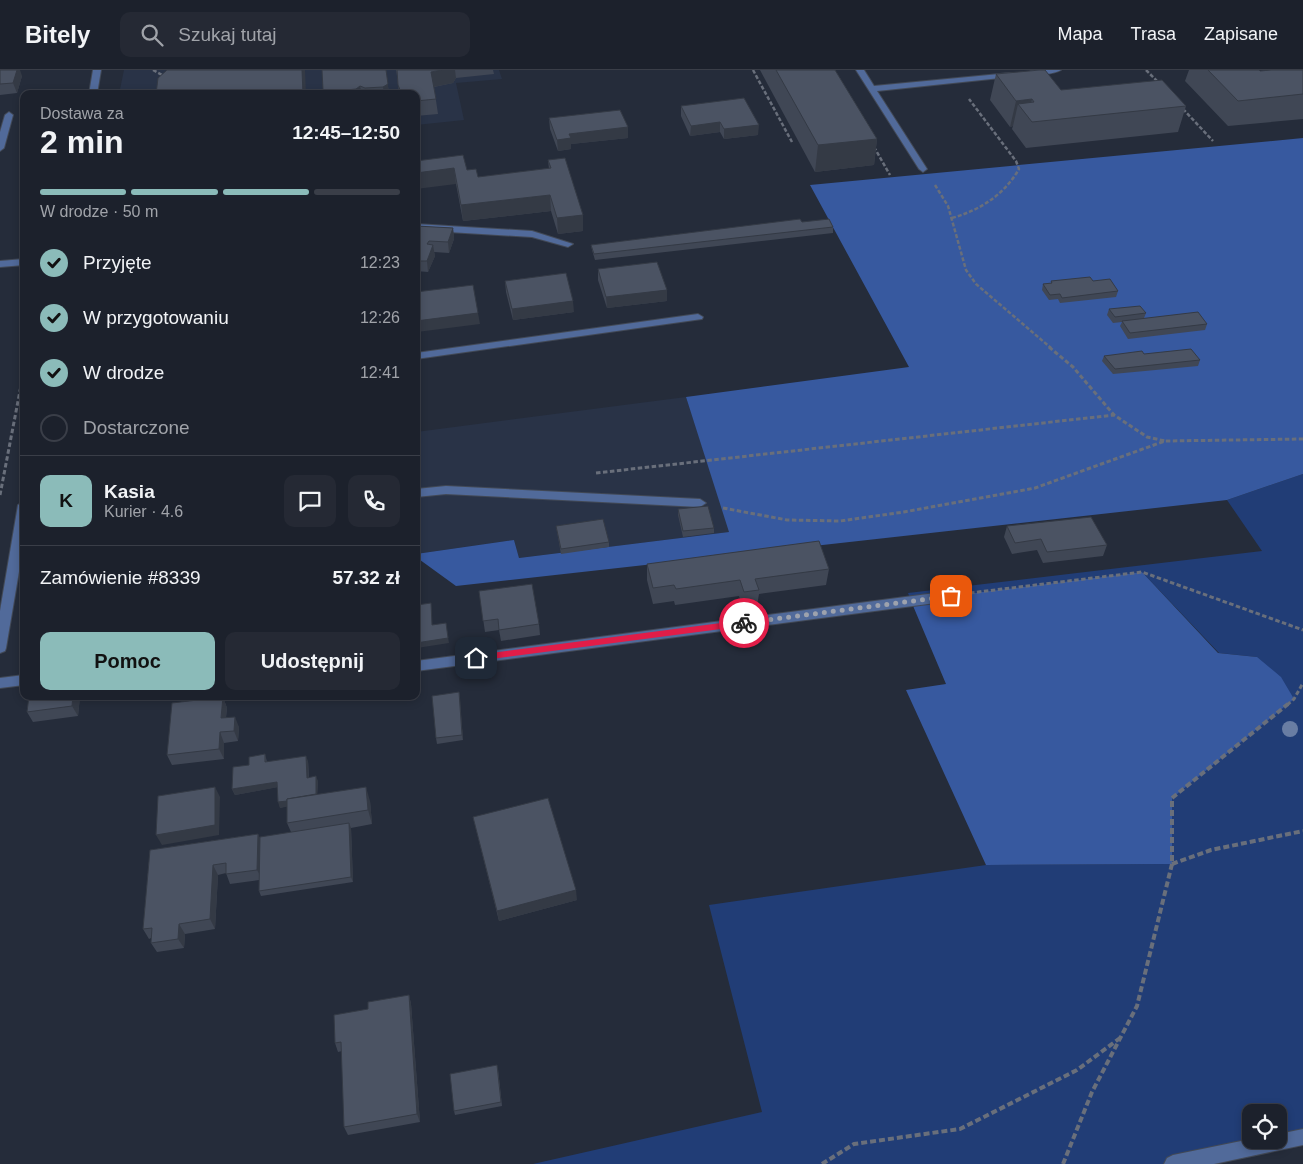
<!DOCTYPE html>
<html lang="pl">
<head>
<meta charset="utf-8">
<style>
  :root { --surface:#1c212c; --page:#252934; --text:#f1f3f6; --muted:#a0a3a9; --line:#3a3e48; --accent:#8bbbb9 }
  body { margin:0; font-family:Helvetica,sans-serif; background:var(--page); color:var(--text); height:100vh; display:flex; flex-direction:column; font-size:19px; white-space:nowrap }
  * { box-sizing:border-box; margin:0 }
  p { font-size:16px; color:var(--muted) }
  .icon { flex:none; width:28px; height:28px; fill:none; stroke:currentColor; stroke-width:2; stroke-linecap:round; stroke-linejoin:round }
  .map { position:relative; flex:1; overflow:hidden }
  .sheet { position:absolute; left:20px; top:20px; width:400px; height:610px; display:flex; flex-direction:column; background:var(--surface); border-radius:10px; box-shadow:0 2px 8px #0003,0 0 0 1px var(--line) }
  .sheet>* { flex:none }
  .buttons { position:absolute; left:1242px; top:1034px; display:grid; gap:10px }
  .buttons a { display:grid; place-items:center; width:45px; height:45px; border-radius:10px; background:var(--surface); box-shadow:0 2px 8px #0003,0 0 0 1px var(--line); font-size:25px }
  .pin { position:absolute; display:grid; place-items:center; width:42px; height:42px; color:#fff; margin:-21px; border-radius:10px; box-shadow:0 2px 8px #0006 }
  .courier { position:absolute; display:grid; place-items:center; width:50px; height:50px; margin:-25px; border:4px solid #e11d48; border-radius:50%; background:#fff; color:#222; box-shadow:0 1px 6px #0007 }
  .overview em { font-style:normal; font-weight:800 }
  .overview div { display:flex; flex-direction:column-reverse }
  .overview { display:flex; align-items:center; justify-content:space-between; height:85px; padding:0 20px }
  h1 { font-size:32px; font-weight:800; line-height:38px }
  .bar { display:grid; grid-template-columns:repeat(4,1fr); gap:8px 5px; align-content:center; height:60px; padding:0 20px }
  .bar i { height:6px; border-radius:4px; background:var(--line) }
  .bar .current { background:var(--accent) }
  .bar p { grid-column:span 4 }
  .line { display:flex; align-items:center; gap:12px; padding:0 20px; border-top:1px solid var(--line) }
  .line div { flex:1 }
  .round { display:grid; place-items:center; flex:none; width:52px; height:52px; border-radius:10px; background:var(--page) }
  ol { padding:0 20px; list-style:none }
  li { display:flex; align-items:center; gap:15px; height:55px }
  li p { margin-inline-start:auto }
  li .icon { padding:5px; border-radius:50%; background:var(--accent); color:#111; stroke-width:4 }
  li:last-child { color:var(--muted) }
  li i { width:28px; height:28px; border:2px solid var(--line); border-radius:50% }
  .button { display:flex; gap:10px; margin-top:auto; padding:10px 20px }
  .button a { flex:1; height:58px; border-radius:10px; background:var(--accent); color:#111; font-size:20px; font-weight:800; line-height:58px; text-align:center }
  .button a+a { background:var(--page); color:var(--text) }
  header { display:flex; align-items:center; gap:30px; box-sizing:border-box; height:70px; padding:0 25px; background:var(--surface); border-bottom:1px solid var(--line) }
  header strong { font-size:24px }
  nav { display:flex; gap:28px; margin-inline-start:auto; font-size:18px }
  .search { width:350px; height:45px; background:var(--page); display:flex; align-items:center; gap:12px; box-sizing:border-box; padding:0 18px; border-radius:10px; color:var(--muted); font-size:19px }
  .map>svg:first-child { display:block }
  .built { fill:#293347 }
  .green { fill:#213d76; fill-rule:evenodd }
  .forest { fill:#37599f }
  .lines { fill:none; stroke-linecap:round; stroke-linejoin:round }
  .service-casing { stroke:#424956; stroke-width:2 }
  .minor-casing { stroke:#424956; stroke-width:2 }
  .tertiary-casing { stroke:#424956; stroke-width:2 }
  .path-far2 { stroke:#696f7b; stroke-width:2.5; stroke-dasharray:4 2; stroke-linecap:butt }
  .path-far1 { stroke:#696f7b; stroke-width:3; stroke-dasharray:4.5 2.5; stroke-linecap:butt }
  .path { stroke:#696f7b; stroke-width:4; stroke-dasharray:6 3; stroke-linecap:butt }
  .service { fill:#516a9a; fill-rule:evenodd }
  .minor { fill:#516a9a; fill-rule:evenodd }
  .tertiary { fill:#516a9a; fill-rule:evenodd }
  .tree { fill:#697da3 }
  .wall { fill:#404755 }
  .shaded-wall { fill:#343a45 }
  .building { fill:#4b5363; stroke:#343a45 }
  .route { fill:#e11d48 }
  .done { stroke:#9da2ad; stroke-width:5; stroke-dasharray:0 9 }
</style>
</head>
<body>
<header>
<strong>Bitely</strong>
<div class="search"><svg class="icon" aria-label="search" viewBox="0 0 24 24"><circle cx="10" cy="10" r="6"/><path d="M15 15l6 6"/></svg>Szukaj tutaj</div>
<nav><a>Mapa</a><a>Trasa</a><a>Zapisane</a></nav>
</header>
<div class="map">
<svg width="1303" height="1094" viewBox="0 0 1303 1094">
  <rect width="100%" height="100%" fill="#252c3a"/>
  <g class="built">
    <polygon points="124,0 499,0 502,9 456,13 464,50 416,55 416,24 119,24"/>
    <polygon points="686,327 730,462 519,488 514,470 416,484 416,362"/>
  </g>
  <path class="green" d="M 1303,404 L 1303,1067 L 1173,1094 L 533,1094 L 762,1042 L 709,835 L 986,795 L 1171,794 L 1172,728 L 1257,587 L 1219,583 L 1142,502 L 911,531 L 908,523 L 1262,481 L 1227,430 ZM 1251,1042 L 1279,1042 L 1279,1070 L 1251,1070 Z"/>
  <g class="forest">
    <polygon points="1303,68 1303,404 1227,430 456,516 416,487 416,484 514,470 519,488 729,462 686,327 909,297 810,115"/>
    <polygon points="1142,502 1218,583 1257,587 1281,607 1294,629 1172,728 1172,794 986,795 906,620 946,614 911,531"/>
  </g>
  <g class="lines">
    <g class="service-casing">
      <g id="service">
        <polygon points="856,0 864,0 874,16 1010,3 1014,5 1010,7 877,21 927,99 923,102 919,99"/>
        <path d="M 1061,0 C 1054,4 1033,7 1026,3 L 1035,0 Z"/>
        <polygon points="9,42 13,45 4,78 0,81 0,62 5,45"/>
        <polygon points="416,154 532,161 573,174 568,177 532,167 416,160"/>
        <polygon points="698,244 703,247 702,249 416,289 416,283"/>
        <polygon points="446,416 700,429 706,433 700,437 446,424 416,427 416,419"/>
        <polygon points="951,521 955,523 957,526 955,529 951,531 416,601 416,591"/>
        <polygon points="24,605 24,615 0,618 0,608"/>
      </g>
    </g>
    <g class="minor-casing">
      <g id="minor">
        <polygon points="24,189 24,195 0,197 0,191"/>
        <polygon points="1303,1059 1303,1075 1214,1094 1164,1094 1167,1088 1173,1085 1251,1069 1279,1070 1279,1064"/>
      </g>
    </g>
    <g class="tertiary-casing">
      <g id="tertiary">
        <polygon points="93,0 101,0 97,24 89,24"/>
        <polygon points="24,431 24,472 6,578 5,581 0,583 0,541 18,435"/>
      </g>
    </g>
    <g class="path-far2">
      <polyline points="153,0 162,5"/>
      <polyline points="753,0 792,72"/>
      <polyline points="1146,0 1158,12"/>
      <polyline points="1183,39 1213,71"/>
      <polyline points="874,77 890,105"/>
      <polyline points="935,115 948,136 966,200 976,214 1051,278"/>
      <path d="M 952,148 C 980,140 1004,125 1019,99 L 1016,91 L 969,29"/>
    </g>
    <g class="path-far1">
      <polyline points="1049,277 1073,297 1114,345"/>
      <polyline points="596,403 1114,345 1147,367 1165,371"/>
      <polyline points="0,425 24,300"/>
      <polyline points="723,438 787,450 840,451 904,442 1035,418 1165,371 1303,369"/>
      <polyline points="970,523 1142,502 1303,560"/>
      <polyline points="1287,635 1294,629 1303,613"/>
    </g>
    <g class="path">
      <polyline points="1172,794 1211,780 1303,761"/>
      <polyline points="822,1094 854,1074 960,1059 1077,1000 1120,968"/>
      <polyline points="1063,1094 1092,1022 1137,936 1172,794 1172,728 1288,634"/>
    </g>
    <use href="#service" class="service"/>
    <use href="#minor" class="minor"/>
    <use href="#tertiary" class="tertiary"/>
  </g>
  <circle class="tree" cx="1290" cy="659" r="8"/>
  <g class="wall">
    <polygon points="0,0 22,6 17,23 0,25"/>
    <polygon points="322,0 386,0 389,24 324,24"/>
    <polygon points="396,0 493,0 494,4 456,8 453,13 434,17 438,44 416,46 416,24 399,24 397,6"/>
    <polygon points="760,0 835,0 877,69 874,95 815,102"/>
    <polygon points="1189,0 1259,0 1260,1 1303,0 1303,49 1228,56 1185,11"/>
    <polygon points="996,4 1061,20 1186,36 1178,62 1026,78 1012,59 1013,56 1010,57 990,30"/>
    <polygon points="681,36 758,65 724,69 720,62 690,66 681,46"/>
    <polygon points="549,48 628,57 628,68 571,74 571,79 558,81 550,59"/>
    <polygon points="548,90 583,161 558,164 551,141 463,151 456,114 416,91 467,100 478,107 549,99"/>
    <polygon points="802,152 833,157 833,163 595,190 592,180 591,175"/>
    <polygon points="416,156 453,158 454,169 449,183 434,182 435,186 428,202 416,201"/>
    <polygon points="598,199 667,231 607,238 598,210"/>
    <polygon points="505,211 574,242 513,250 506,222"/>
    <polygon points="1051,211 1093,211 1118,221 1116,227 1060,233 1058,229 1049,230 1042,220 1043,214 1051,213"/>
    <polygon points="1109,239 1146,243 1144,248 1207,254 1205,260 1128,269 1120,256 1122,252 1113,253 1107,245"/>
    <polygon points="1144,284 1200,290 1198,296 1113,304 1102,291 1104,286"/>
    <polygon points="678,439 714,458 714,463 683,467 678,445"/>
    <polygon points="556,456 609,472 609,477 561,484"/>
    <polygon points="1007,456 1107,475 1103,486 1043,493 1037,480 1012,484 1004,467"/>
    <polygon points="647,494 829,499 826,515 759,524 757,536 743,538 739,526 675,535 674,531 653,534 647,510"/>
    <polygon points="479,521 539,554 540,565 501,571 499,560 485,562"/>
    <polygon points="459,622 463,670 437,674 436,668"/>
    <polygon points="80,626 78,646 33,652 27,642"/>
    <polygon points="223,627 227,638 226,647 239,657 238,671 224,673 224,689 172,695 167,685"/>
    <polygon points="265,684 267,692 308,691 309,707 318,711 317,724 370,731 372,754 351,758 353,812 261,826 259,821 259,810 230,814 226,803 218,805 215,859 185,864 184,878 157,882 151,873 151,868 149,869 143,859 150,780 258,764 260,769 291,762 287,753 287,736 280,738 277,717 235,725 232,719 249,695"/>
    <polygon points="473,747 577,830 499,851"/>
    <polygon points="409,925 411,934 420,1052 348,1065 344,1057 342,981 338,982 335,973 368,939"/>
    <polygon points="498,999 502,1036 455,1045 454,1041"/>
  </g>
  <g class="shaded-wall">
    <polygon points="15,0 20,0 22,6 17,23 13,13"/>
    <polygon points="302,0 305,0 306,24 303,24"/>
    <polygon points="386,0 389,24 384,24 383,17"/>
    <polygon points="442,0 455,0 456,8 453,13 433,17 431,2"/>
    <polygon points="360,16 362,24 357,24 356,19"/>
    <polygon points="1032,29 1028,46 1018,34 1013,56 1010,57 1016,31"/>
    <polygon points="720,52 720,62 690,66 691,56"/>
    <polygon points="759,55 758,65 724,69 724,59"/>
    <polygon points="628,57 628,68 571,74 571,79 558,81 557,70 569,64"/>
    <polygon points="877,69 874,95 815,102 818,75"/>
    <polygon points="454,98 456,114 416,119 416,103"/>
    <polygon points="550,125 551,141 463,151 461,135"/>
    <polygon points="583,145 583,161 558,164 557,148"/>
    <polygon points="453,158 454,169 449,183 448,172"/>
    <polygon points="433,175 435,186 428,202 427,191"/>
    <polygon points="667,220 667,231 607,238 606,227"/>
    <polygon points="573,231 574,242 513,250 512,239"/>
    <polygon points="478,243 480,254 417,262 416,251"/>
    <polygon points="446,553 449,573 417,578 416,573"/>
    <polygon points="459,622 460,627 463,670 462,665"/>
    <polygon points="73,626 80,626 78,646 72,636"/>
    <polygon points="223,627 227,638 225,659 221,648"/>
    <polygon points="235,647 239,657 238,671 234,661"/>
    <polygon points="220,662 224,673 224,689 219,679"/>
    <polygon points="306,686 308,691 309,713 307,708"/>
    <polygon points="316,706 318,711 317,731 280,738 278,732"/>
    <polygon points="277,712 279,717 235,725 232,719"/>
    <polygon points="215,717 220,727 219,765 162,775 156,765"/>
    <polygon points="366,717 370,731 372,754 368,740"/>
    <polygon points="349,753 351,758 353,812 351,807"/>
    <polygon points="258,764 263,774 262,809 257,800"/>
    <polygon points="213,795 218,805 215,859 210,849"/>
    <polygon points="576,820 577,830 499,851 497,841"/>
    <polygon points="179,854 185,864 184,878 178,869"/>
    <polygon points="409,925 411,934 420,1052 417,1044"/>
  </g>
  <g class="building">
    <polygon points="0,0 17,0 13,13 0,14"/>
    <polygon points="167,0 302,0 303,24 156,24 158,8"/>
    <polygon points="322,0 386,0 388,14 383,17 365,18 360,16 356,19 328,22 323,20"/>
    <polygon points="397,0 442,0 431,2 436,29 416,31 416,24 399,24 401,22 398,15"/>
    <polygon points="776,0 835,0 877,69 818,75"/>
    <polygon points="1040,0 1045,0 1061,20 1162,10 1186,36 1032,52 1018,34 1034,32 1032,29 1016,31 996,4"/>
    <polygon points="1208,0 1259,0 1260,1 1271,0 1303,0 1303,24 1238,31"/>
    <polygon points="744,28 759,55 724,59 720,52 691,56 681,36"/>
    <polygon points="620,40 628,57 569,64 571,68 557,70 549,48"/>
    <polygon points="463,85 467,100 476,99 478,107 551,98 548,90 565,88 583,145 557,148 550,125 461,135 454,98 416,103 416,91"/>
    <polygon points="800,149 802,152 829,149 833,157 594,184 591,175"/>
    <polygon points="416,156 453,158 448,172 429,171 427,174 433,175 427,191 416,191"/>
    <polygon points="657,192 667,220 606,227 598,199"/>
    <polygon points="566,203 573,231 512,239 505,211"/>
    <polygon points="1090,207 1093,211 1110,209 1118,221 1062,228 1060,224 1050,225 1043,214 1052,213 1051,211"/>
    <polygon points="473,215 478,243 416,251 416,222"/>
    <polygon points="1140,236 1146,243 1115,247 1109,239"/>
    <polygon points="1198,242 1207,254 1130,263 1122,251"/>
    <polygon points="1191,279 1200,290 1115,299 1104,286 1142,281 1144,284"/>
    <polygon points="708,436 714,458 683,461 678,439"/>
    <polygon points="1091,447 1107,475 1047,482 1041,469 1015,473 1007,456"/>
    <polygon points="603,449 609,472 561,479 556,456"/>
    <polygon points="819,471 829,499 755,509 759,520 744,522 740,510 676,519 674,515 653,518 647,494"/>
    <polygon points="532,514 539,554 499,560 498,549 483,551 479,521"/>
    <polygon points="416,532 417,535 431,533 432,555 446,553 448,568 416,573"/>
    <polygon points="459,622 462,665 436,668 432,626"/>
    <polygon points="29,626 73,626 72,636 27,642"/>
    <polygon points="223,627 221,648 235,647 234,661 220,662 219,679 167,685 172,633"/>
    <polygon points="265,684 265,692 306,686 307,708 316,706 316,724 287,729 287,731 278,732 277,712 232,719 233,697 249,695 249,687"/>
    <polygon points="215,717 215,755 156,765 158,726"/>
    <polygon points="366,717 368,740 287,753 287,729"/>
    <polygon points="548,728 576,820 497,841 473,747"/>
    <polygon points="349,753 351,807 259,821 260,767"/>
    <polygon points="258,764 257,800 226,804 226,793 213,795 210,849 179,854 178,869 151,873 152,858 143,859 150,780"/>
    <polygon points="409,925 417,1044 344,1057 341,972 335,973 334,945 368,939 368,932"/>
    <polygon points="497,995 501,1032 454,1041 450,1004"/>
  </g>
  <polygon class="route" points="744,550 748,553 744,556 476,591 471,588 476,585"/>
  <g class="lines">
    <polyline class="done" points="744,553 951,526"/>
  </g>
</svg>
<div class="buttons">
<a><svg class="icon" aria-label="locate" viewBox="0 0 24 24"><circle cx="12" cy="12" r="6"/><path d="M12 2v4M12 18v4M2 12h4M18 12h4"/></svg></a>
</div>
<div class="pin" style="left:951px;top:526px;background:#ea580c"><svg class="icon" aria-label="bag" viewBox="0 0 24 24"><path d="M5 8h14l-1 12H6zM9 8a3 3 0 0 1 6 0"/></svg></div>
<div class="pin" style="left:476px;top:588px;background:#1f2937"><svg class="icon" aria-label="home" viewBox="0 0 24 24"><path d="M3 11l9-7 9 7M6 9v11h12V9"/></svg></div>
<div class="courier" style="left:744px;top:553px"><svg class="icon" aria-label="bike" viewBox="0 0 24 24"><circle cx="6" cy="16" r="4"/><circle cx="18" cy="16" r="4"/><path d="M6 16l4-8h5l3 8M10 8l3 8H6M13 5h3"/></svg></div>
<section class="sheet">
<div class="overview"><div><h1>2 min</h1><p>Dostawa za</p></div><em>12:45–12:50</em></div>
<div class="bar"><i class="current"></i><i class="current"></i><i class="current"></i><i></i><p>W drodze · 50 m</p></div>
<ol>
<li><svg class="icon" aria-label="check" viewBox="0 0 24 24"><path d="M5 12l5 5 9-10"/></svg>Przyjęte<p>12:23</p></li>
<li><svg class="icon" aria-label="check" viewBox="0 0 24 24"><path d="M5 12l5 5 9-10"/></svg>W przygotowaniu<p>12:26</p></li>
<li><svg class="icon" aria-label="check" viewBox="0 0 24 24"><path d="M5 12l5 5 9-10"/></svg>W drodze<p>12:41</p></li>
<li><i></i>Dostarczone</li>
</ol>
<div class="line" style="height:90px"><b class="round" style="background:var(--accent);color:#111">K</b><div><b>Kasia</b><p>Kurier · 4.6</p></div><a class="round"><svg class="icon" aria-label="chat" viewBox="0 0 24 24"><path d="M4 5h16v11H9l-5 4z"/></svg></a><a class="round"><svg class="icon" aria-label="phone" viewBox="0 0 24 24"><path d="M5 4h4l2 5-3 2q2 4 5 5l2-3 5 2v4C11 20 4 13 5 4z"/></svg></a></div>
<div class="line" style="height:65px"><div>Zamówienie #8339</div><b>57.32 zł</b></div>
<div class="button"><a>Pomoc</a><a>Udostępnij</a></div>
</section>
</div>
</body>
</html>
